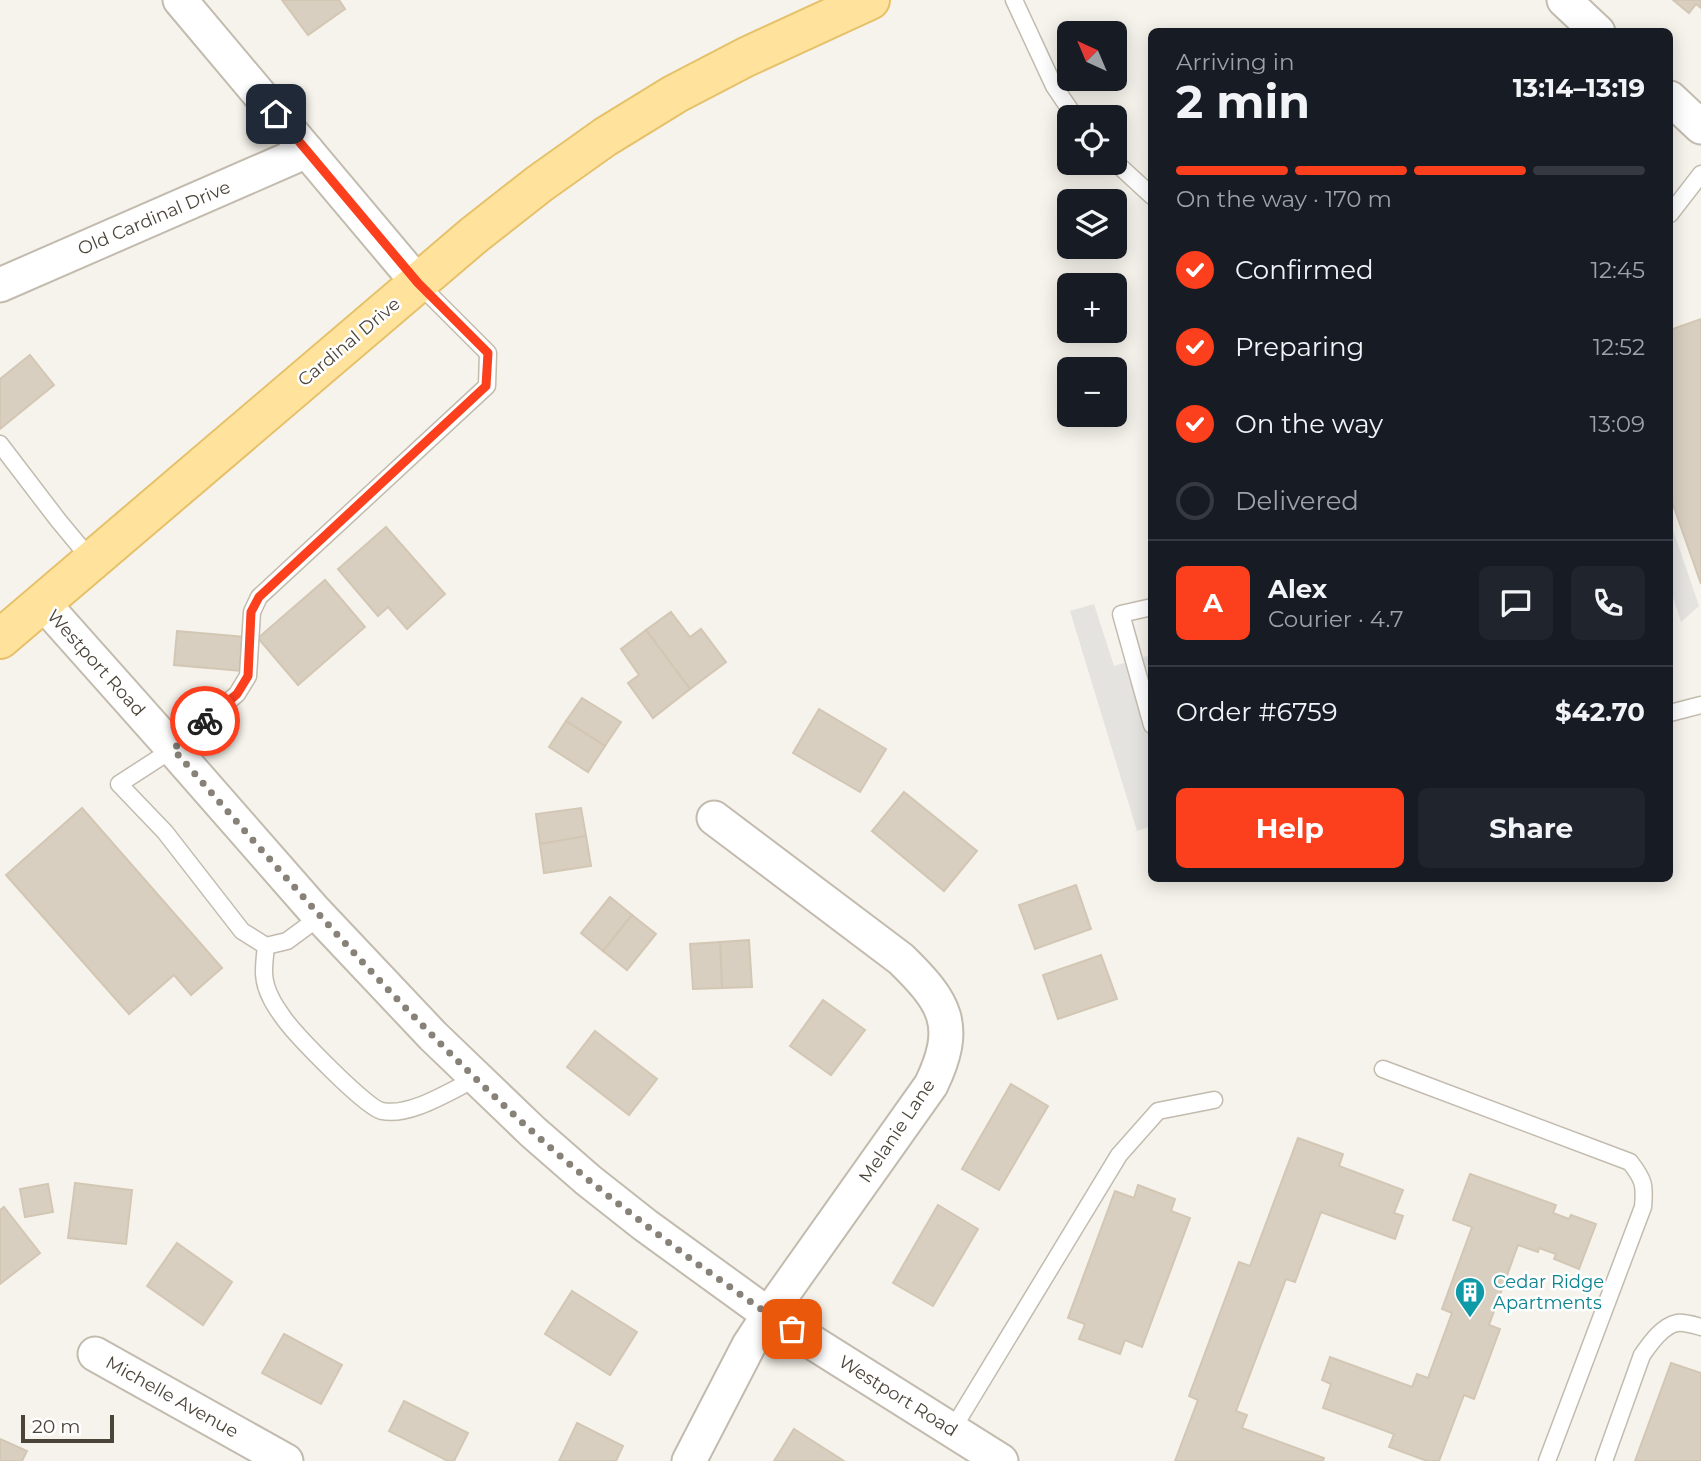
<!DOCTYPE html>
<html lang="en">
<head>
<meta charset="utf-8">
<style>
  :root { --surface:#171b24; --page:#20242c; --text:#f1f3f6; --muted:#9ea1a6; --line:#363941; --accent:#fc3f1d }
  body { margin:0; font-family:Montserrat,sans-serif; background:var(--page); color:var(--text); height:100vh; display:flex; flex-direction:column; font-size:26px; white-space:nowrap }
  * { box-sizing:border-box; margin:0 }
  p { font-size:23px; color:var(--muted) }
  .icon { flex:none; width:38px; height:38px; fill:none; stroke:currentColor; stroke-width:2; stroke-linecap:round; stroke-linejoin:round }
  .map { position:relative; flex:1; overflow:hidden }
  .details { position:absolute; left:1148px; top:28px; width:525px; height:854px; display:flex; flex-direction:column; background:var(--surface); border-radius:10px; box-shadow:0 4px 18px #0003 }
  .details>* { flex:none }
  .needle { width:46px; rotate:316deg }
  .fabs { position:absolute; left:1057px; top:21px; display:grid; gap:14px }
  .fabs a { display:grid; place-items:center; width:70px; height:70px; border-radius:10px; background:var(--surface); box-shadow:0 4px 18px #0003; font-size:35px }
  .scale { position:absolute; left:21px; bottom:18px; width:93px; box-sizing:border-box; padding-left:7px; border:4px solid #4b4439; border-top:0; font-size:19px; line-height:24px; white-space:nowrap; color:#4b4439; -webkit-text-stroke:5px #fff; paint-order:stroke }
  .pin { position:absolute; display:grid; place-items:center; width:60px; height:60px; color:#fff; margin:-30px; border-radius:14px; box-shadow:0 4px 10px #0006 }
  .courier { position:absolute; display:grid; place-items:center; width:70px; height:70px; margin:-35px; border:5px solid #fc3f1d; border-radius:50%; background:#fff; color:#222; box-shadow:0 2px 9px #0007 }
  .headline em { font-style:normal; font-weight:700 }
  .headline div { display:flex; flex-direction:column-reverse }
  .headline { display:flex; align-items:center; justify-content:space-between; height:119px; padding:0 28px }
  h1 { font-size:46px; font-weight:700; line-height:52px }
  .bar { display:grid; grid-template-columns:repeat(4,1fr); gap:10px 7px; align-content:center; height:84px; padding:0 28px }
  .bar i { height:9px; border-radius:5px; background:var(--line) }
  .bar .on { background:var(--accent) }
  .bar p { grid-column:span 4 }
  .line { display:flex; align-items:center; gap:18px; padding:0 28px; border-top:2px solid var(--line) }
  .line div { flex:1 }
  .round { display:grid; place-items:center; flex:none; width:74px; height:74px; border-radius:10px; background:var(--page) }
  ol { padding:0 28px; list-style:none }
  li { display:flex; align-items:center; gap:21px; height:77px }
  li p { margin-inline-start:auto }
  li .icon { padding:7px; border-radius:50%; background:var(--accent); color:#fff; stroke-width:4 }
  li:last-child { color:var(--muted) }
  li i { width:38px; height:38px; border:4px solid var(--line); border-radius:50% }
  .primary-button { display:flex; gap:14px; margin-top:auto; padding:14px 28px }
  .primary-button a { flex:1; height:80px; border-radius:10px; background:var(--accent); color:#fff; font-size:28px; font-weight:700; line-height:80px; text-align:center }
  .primary-button a+a { background:var(--page); color:var(--text) }
  .map>svg:first-child { display:block }
  .parking { fill:#e5e3e0 }
  .building { fill:#d8cfc1; stroke:#d3c7b4; stroke-width:2 }
  .lines { fill:none; stroke-linecap:round; stroke-linejoin:round }
  .service-casing { stroke:#c2bbae; stroke-width:19 }
  .minor-casing { stroke:#c2bbae; stroke-width:37 }
  .primary-casing { stroke:#e6c16a; stroke-width:42 }
  .service { stroke:#fff; stroke-width:16 }
  .minor { stroke:#fff; stroke-width:33 }
  .primary { stroke:#ffe39c; stroke-width:38 }
  .done { stroke:#878178; stroke-width:7; stroke-dasharray:0 12.6 }
  .route { stroke:#fc3f1d; stroke-width:9 }
  .labels { text-anchor:middle; stroke-width:5; stroke-linejoin:round; paint-order:stroke }
  .street-label { font-size:18px; fill:#4b4439; stroke:#fff }
  .culture-label { font-size:18px; fill:#0d838f; stroke:#fff; text-anchor:start }
</style>
</head>
<body>
<div class="map">
<svg width="1701" height="1461" viewBox="0 0 1701 1461">
  <rect width="100%" height="100%" fill="#f6f3ec"/>
  <g class="parking">
    <polygon points="1670,521 1699,606 1681,622 1670,588"/>
    <polygon points="1094,604 1114,666 1151,655 1151,826 1137,831 1070,611"/>
  </g>
  <g class="building">
    <polygon points="282,0 339,0 345,9 308,35"/>
    <polygon points="1673,0 1701,0 1701,8 1696,4 1689,13"/>
    <polygon points="1701,319 1701,584 1670,496 1670,330"/>
    <polygon points="30,355 54,385 0,429 0,379"/>
    <polygon points="386,527 445,594 407,629 388,607 378,616 338,569"/>
    <polygon points="325,580 365,627 298,685 258,638"/>
    <polygon points="671,612 690,637 701,629 726,662 690,689 646,630"/>
    <polygon points="646,630 690,689 653,718 628,683 639,675 621,649"/>
    <polygon points="177,631 245,637 242,671 174,665"/>
    <polygon points="582,698 621,722 605,746 566,721"/>
    <polygon points="819,709 886,749 860,792 793,753"/>
    <polygon points="566,721 605,746 588,772 549,747"/>
    <polygon points="904,792 977,851 944,891 872,831"/>
    <polygon points="82,808 222,968 191,995 174,975 129,1014 6,875"/>
    <polygon points="581,808 586,836 540,844 536,814"/>
    <polygon points="586,836 591,866 544,873 540,844"/>
    <polygon points="1076,885 1091,929 1035,949 1019,905"/>
    <polygon points="610,897 632,915 603,951 581,933"/>
    <polygon points="632,915 656,934 627,970 603,951"/>
    <polygon points="749,940 752,987 722,988 720,942"/>
    <polygon points="720,942 722,988 693,989 690,944"/>
    <polygon points="1101,955 1117,999 1058,1019 1043,975"/>
    <polygon points="823,1000 865,1030 831,1075 790,1046"/>
    <polygon points="595,1031 657,1079 629,1115 567,1067"/>
    <polygon points="1011,1084 1048,1106 999,1190 962,1169"/>
    <polygon points="1298,1138 1343,1154 1339,1166 1403,1190 1394,1213 1403,1216 1395,1239 1321,1212 1295,1282 1286,1279 1236,1411 1247,1415 1242,1428 1324,1458 1323,1461 1175,1461 1198,1400 1189,1396 1239,1262 1250,1266"/>
    <polygon points="1470,1174 1556,1205 1553,1213 1569,1219 1571,1215 1596,1224 1579,1269 1554,1259 1556,1254 1539,1248 1538,1252 1518,1245 1489,1325 1500,1329 1474,1399 1464,1395 1439,1461 1427,1461 1389,1447 1394,1434 1323,1408 1331,1384 1322,1380 1330,1357 1412,1387 1417,1374 1428,1378 1452,1313 1442,1309 1472,1227 1453,1220"/>
    <polygon points="75,1183 132,1190 126,1244 68,1238"/>
    <polygon points="48,1184 53,1212 25,1217 20,1189"/>
    <polygon points="1138,1185 1175,1199 1171,1211 1190,1218 1142,1347 1125,1340 1120,1354 1079,1339 1085,1324 1068,1318 1115,1191 1134,1198"/>
    <polygon points="938,1205 978,1229 933,1306 893,1283"/>
    <polygon points="4,1207 40,1253 0,1284 0,1210"/>
    <polygon points="177,1243 232,1282 203,1325 147,1286"/>
    <polygon points="572,1291 637,1332 610,1375 545,1334"/>
    <polygon points="284,1334 342,1365 321,1404 262,1373"/>
    <polygon points="1671,1363 1701,1373 1701,1461 1635,1461"/>
    <polygon points="404,1401 468,1433 454,1461 448,1461 389,1431"/>
    <polygon points="577,1423 623,1446 616,1461 559,1461"/>
    <polygon points="794,1429 844,1461 774,1461"/>
    <polygon points="0,1439 27,1451 22,1461 0,1461"/>
  </g>
  <g class="lines">
    <g class="service-casing">
      <g id="service">
        <polyline points="1014,0 1054,86 1075,117"/>
        <polyline points="1115,162 1152,196"/>
        <polyline points="1670,214 1701,174"/>
        <polyline points="0,444 58,520 92,561"/>
        <polyline points="1152,607 1121,614 1152,725"/>
        <polyline points="1670,713 1701,705"/>
        <polyline points="321,916 287,941 266,946 242,931 165,832 119,784 173,749 237,694 248,676 252,612 259,597 487,386 488,353 418,283"/>
        <path d="M 266,946 C 264,966 261,979 271,998 C 274,1005 280,1013 285,1020 C 297,1036 367,1109 382,1111 C 411,1117 451,1090 477,1078"/>
        <path d="M 1383,1069 L 1630,1162 C 1644,1180 1645,1185 1643,1207 L 1547,1461"/>
        <polyline points="952,1430 1119,1155 1158,1111 1214,1100"/>
        <path d="M 1604,1461 L 1642,1355 C 1650,1344 1662,1326 1677,1323 C 1684,1322 1694,1325 1701,1327"/>
      </g>
    </g>
    <g class="minor-casing">
      <g id="minor">
        <polyline points="180,0 418,283"/>
        <polyline points="1564,0 1598,32"/>
        <polyline points="1670,98 1701,127"/>
        <polyline points="0,285 307,151"/>
        <polyline points="43,603 173,749 314,910 433,1036 533,1132 588,1180 645,1225 769,1315 1001,1461"/>
        <polyline points="95,1354 286,1461"/>
        <path d="M 689,1461 L 749,1345 L 780,1298 L 931,1085 C 960,1025 945,1002 901,959 L 714,818"/>
      </g>
    </g>
    <g class="primary-casing">
      <polyline id="primary" points="0,639 474,235 539,184 605,137 675,94 746,57 870,0"/>
    </g>
    <use href="#service" class="service"/>
    <use href="#minor" class="minor"/>
    <use href="#primary" class="primary"/>
  </g>
  <g class="lines">
    <path class="done" d="M 205,721 L 173,749 C 289,881 404,1016 535,1134 C 586,1180 641,1222 696,1263 C 728,1285 759,1309 792,1329"/>
    <polyline class="route" points="205,721 237,694 248,676 251,612 259,597 486,386 488,353 418,283 276,114"/>
  </g>
  <defs>
    <g id="building-pin" transform="scale(1.575)"><path d="M0 17L-7.5 6A9.5 9.5 0 1 1 7.5 6Z" fill="#0f9aa8" stroke="#fff"/><path d="M-4-6H4V6H1V3H-1V6H-4ZM-2.5-4.3h1.7v1.8h-1.7ZM.8-4.3h1.7v1.8H.8ZM-2.5-1h1.7V.8h-1.7ZM.8-1h1.7V.8H.8Z" fill="#fff"/></g>
  </defs>
  <g fill-rule="evenodd">
    <use href="#building-pin" x="1470" y="1292"/>
  </g>
  <g class="labels">
    <g class="street-label">
      <text transform="translate(154 218) rotate(-23)" y="6">Old Cardinal Drive</text>
      <text transform="translate(349 342) rotate(-40)" y="6">Cardinal Drive</text>
      <text transform="translate(96 663) rotate(48)" y="6">Westport Road</text>
      <text transform="translate(897 1131) rotate(-56)" y="6">Melanie Lane</text>
      <text transform="translate(898 1396) rotate(32)" y="6">Westport Road</text>
      <text transform="translate(172 1397) rotate(29)" y="6">Michelle Avenue</text>
    </g>
    <g class="culture-label">
      <text x="1493" y="1288">Cedar Ridge<tspan x="1493" dy="21">Apartments</tspan></text>
    </g>
  </g>
</svg>
<div class="fabs">
<a><svg class="needle" viewBox="-14 -14 28 28"><path d="M0-13l5 13h-10z" fill="#e53935"/><path d="M0 13l5-13h-10z" fill="#9ea1a6"/></svg></a>
<a><svg class="icon" aria-label="locate" viewBox="0 0 24 24"><circle cx="12" cy="12" r="6"/><path d="M12 2v4M12 18v4M2 12h4M18 12h4"/></svg></a>
<a><svg class="icon" aria-label="layers" viewBox="0 0 24 24"><path d="M12 4l9 5-9 5-9-5zM3 14l9 5 9-5"/></svg></a>
<a>+</a>
<a>−</a>
</div>
<div class="scale">20 m</div>
<div class="pin" style="left:792px;top:1329px;background:#ea580c"><svg class="icon" aria-label="bag" viewBox="0 0 24 24"><path d="M5 8h14l-1 12H6zM9 8a3 3 0 0 1 6 0"/></svg></div>
<div class="pin" style="left:276px;top:114px;background:#1f2937"><svg class="icon" aria-label="home" viewBox="0 0 24 24"><path d="M3 11l9-7 9 7M6 9v11h12V9"/></svg></div>
<div class="courier" style="left:205px;top:721px"><svg class="icon" aria-label="bike" viewBox="0 0 24 24"><circle cx="6" cy="16" r="4"/><circle cx="18" cy="16" r="4"/><path d="M6 16l4-8h5l3 8M10 8l3 8H6M13 5h3"/></svg></div>
<section class="details">
<div class="headline"><div><h1>2 min</h1><p>Arriving in</p></div><em>13:14–13:19</em></div>
<div class="bar"><i class="on"></i><i class="on"></i><i class="on"></i><i></i><p>On the way · 170 m</p></div>
<ol>
<li><svg class="icon" aria-label="check" viewBox="0 0 24 24"><path d="M5 12l5 5 9-10"/></svg>Confirmed<p>12:45</p></li>
<li><svg class="icon" aria-label="check" viewBox="0 0 24 24"><path d="M5 12l5 5 9-10"/></svg>Preparing<p>12:52</p></li>
<li><svg class="icon" aria-label="check" viewBox="0 0 24 24"><path d="M5 12l5 5 9-10"/></svg>On the way<p>13:09</p></li>
<li><i></i>Delivered</li>
</ol>
<div class="line" style="height:126px"><b class="round" style="background:var(--accent);color:#fff">A</b><div><b>Alex</b><p>Courier · 4.7</p></div><a class="round"><svg class="icon" aria-label="chat" viewBox="0 0 24 24"><path d="M4 5h16v11H9l-5 4z"/></svg></a><a class="round"><svg class="icon" aria-label="phone" viewBox="0 0 24 24"><path d="M5 4h4l2 5-3 2q2 4 5 5l2-3 5 2v4C11 20 4 13 5 4z"/></svg></a></div>
<div class="line" style="height:91px"><div>Order #6759</div><b>$42.70</b></div>
<div class="primary-button"><a>Help</a><a>Share</a></div>
</section>
</div>
</body>
</html>
